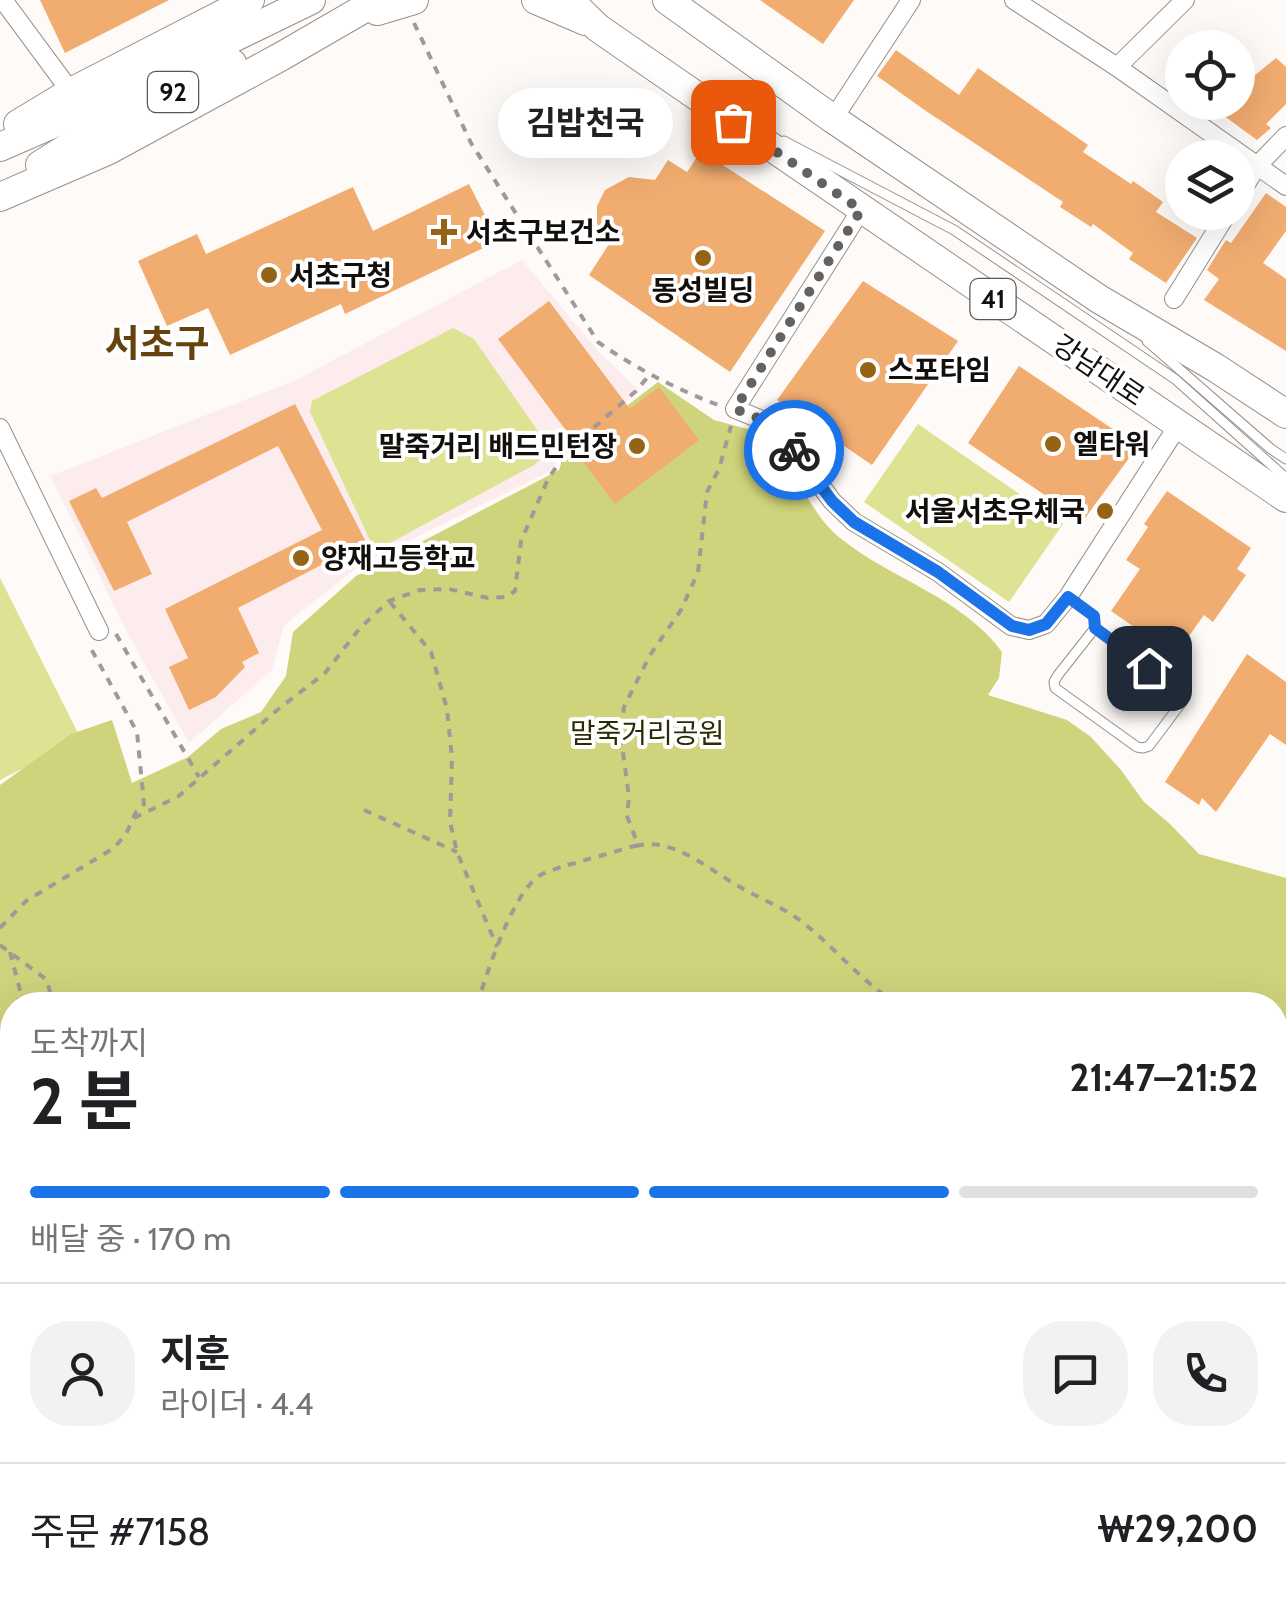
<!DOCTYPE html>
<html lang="ko">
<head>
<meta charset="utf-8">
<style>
  :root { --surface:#fff; --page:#f2f2f2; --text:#202124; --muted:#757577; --line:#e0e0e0; --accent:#1a73e8 }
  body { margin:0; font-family:Cabin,"Noto Sans KR",sans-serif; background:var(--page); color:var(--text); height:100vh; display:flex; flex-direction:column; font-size:38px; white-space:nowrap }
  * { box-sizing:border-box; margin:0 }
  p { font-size:32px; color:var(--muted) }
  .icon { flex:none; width:55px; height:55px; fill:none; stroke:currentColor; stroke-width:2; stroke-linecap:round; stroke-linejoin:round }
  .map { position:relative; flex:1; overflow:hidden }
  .panel { position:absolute; left:0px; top:992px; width:1288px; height:622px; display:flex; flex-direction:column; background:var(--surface); border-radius:40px 40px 0 0; box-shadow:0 10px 40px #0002 }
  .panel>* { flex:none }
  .tools { position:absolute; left:1165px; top:30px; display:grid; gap:20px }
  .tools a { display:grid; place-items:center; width:90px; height:90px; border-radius:50%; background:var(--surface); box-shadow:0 10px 40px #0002; font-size:50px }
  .pin { position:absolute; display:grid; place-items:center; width:85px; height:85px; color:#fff; margin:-42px; border-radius:20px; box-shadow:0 5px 15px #0006 }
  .courier { position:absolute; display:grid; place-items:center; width:100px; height:100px; margin:-50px; border:8px solid #1a73e8; border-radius:50%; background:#fff; color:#222; box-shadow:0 2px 12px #0007 }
  .bubble { position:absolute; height:70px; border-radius:35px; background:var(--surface); box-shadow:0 10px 40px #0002; font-size:32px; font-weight:700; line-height:70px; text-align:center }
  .headline em { font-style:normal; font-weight:700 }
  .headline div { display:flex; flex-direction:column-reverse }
  .headline { display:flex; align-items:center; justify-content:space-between; height:170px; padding:0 30px }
  h1 { font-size:65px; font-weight:700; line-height:75px }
  .bar { display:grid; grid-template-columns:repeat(4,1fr); gap:15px 10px; align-content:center; height:120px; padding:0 30px }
  .bar i { height:12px; border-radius:8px; background:var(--line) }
  .bar .current { background:var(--accent) }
  .bar p { grid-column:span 4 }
  .line { display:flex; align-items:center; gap:25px; padding:0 30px; border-top:2px solid var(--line) }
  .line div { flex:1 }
  .round { display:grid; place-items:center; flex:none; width:105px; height:105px; border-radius:40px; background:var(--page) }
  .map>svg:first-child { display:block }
  .education { fill:#fdecee }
  .green { fill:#dee293 }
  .forest { fill:#cfd37b }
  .building { fill:#f1ac70 }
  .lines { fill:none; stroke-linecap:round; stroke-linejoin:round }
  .service-casing { stroke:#988f88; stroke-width:11 }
  .minor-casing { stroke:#988f88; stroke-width:20 }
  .primary-casing { stroke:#988f88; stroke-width:30 }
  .path { stroke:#9d9a97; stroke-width:4; stroke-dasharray:8 8; stroke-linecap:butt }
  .service { stroke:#fff; stroke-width:9 }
  .minor { stroke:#fff; stroke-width:18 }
  .primary { stroke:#fff; stroke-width:28 }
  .done { stroke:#65615e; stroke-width:10; stroke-dasharray:0 18 }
  .route { stroke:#1a73e8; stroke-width:12 }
  .poi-dot { fill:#956315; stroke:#fff; stroke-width:4 }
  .labels { text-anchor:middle; stroke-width:8; stroke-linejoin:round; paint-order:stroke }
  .shield { fill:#fff; stroke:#595755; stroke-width:2.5 }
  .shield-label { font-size:25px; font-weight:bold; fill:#120f0c }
  .poi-label { font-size:28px; font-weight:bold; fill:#120f0c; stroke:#fff; text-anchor:start }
  .street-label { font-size:28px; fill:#120f0c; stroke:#fff }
  .park-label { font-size:28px; fill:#2b2c05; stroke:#fff }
  .district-label { font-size:38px; font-weight:bold; fill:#65430e; stroke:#fff }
</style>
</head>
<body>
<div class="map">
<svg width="1286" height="1614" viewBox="0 0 1286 1614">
  <rect width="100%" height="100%" fill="#fefaf7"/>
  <polygon class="education" points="522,260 600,353 640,391 558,451 555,469 363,563 284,625 272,670 189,743 130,638 50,476 296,380"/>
  <g class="green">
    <polygon points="453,328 474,339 547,444 546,454 534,465 375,551 310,412 312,401"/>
    <polygon points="918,424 1063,524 1009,602 864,502"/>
    <polygon points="0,578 81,739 0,780"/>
  </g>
  <path class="forest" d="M 658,382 L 714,420 L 773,436 C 792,467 812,516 840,538 C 892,580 962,597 1002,652 L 999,678 L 988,695 L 1067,720 L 1091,737 L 1121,770 L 1144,802 L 1170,824 L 1199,854 L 1286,878 L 1286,1308 L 1275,1303 L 1275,1005 L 12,1005 L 12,1602 L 826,1602 L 868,1610 L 872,1614 L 0,1614 L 0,785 L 71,734 L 112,720 L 132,783 L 188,757 L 221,729 L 261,712 L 286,676 L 293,632 L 356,576 L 559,470 L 564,454 Z"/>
  <g class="building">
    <polygon points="40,0 169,0 65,53"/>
    <polygon points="760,0 854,0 823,44"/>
    <polygon points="896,50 959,95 978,68 1088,145 1083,152 1131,184 1133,181 1163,202 1156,212 1197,238 1166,283 1129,259 1133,253 1093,224 1091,227 1060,207 1063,202 926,111 877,76"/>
    <polygon points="1276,58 1286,67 1286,104 1266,124 1271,128 1257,140 1205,102 1238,102 1238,89"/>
    <polygon points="701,151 825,231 730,372 589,275 611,241 603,234 597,224 597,206 605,190 629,177 655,180 668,160 687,172"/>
    <polygon points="469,184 498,241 345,314 341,304 230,355 208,308 167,326 138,261 197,234 206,254 353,187 373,231"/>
    <polygon points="1266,193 1286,207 1286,231 1263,263 1286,279 1286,351 1204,300 1219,279 1207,270 1226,240 1231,243"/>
    <polygon points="863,281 958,341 872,465 777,400"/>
    <polygon points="549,301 630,409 659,387 699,440 615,504 575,451 579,448 498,339"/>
    <polygon points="1019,366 1138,446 1083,521 968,443"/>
    <polygon points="295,404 366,542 238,608 259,653 242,662 245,667 216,697 189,710 169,667 188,658 165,609 322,530 278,446 127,522 152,574 114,591 69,501 96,488 102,498"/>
    <polygon points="1167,491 1251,548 1237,569 1246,575 1213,622 1204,615 1181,647 1168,638 1162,646 1111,611 1140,569 1126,560 1148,527 1144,524"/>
    <polygon points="1247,654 1286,682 1286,745 1270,734 1216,812 1202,798 1199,805 1165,782"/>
  </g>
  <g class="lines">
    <g class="service-casing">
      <g id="service">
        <polyline points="784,141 954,230 1175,379 1286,478"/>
        <polyline points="1147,341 1271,449 1286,459"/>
        <polyline points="1068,597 1094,616 1095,628 1058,675 1054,682 1055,688 1137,747 1143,748 1149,746 1182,702 1182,695 1176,688 1095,628"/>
      </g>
    </g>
    <g class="minor-casing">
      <g id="minor">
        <polyline points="3,0 71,92"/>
        <polyline points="1014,0 1117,67 1286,186"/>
        <polyline points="1117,67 1185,0"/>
        <polyline points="833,119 911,0"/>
        <polyline points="1238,197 1257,166 1286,136"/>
        <polyline points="861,210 735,409 777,426 832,501 854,522 938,572 1011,626 1029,630 1046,624 1068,597 1179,424"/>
        <polyline points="1174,299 1228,212"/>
        <polyline points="0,428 99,631"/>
        <polyline points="1275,1338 1286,1343"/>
        <polyline points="1275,1504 1286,1511"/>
        <polyline points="1275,1576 1286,1558"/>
        <polyline points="1207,1602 1226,1614"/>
        <polyline points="995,1614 1002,1602"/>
        <polyline points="1252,1614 1259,1602"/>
      </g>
    </g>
    <g class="primary-casing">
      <g id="primary">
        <polyline points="536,0 585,21"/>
        <polyline points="569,0 598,28 701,99 1286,498"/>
        <polyline points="667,0 833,119 1099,299 1216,368 1286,414"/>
        <polyline points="377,11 414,0"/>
        <polyline points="18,124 71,92 250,0"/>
        <polyline points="0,147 85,110 311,0"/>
        <polyline points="40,165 93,132 232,63"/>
        <polyline points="0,197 107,151 282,56 365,8 370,0"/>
      </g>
    </g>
    <g class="path">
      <path d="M 414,23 L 471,143 L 598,342 C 635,368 676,389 718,405"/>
      <polyline points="390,602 431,652 447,709 452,758 450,822 457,852 497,947"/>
      <polyline points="116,634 199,777"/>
      <polyline points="364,810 457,852"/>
      <polyline points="134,818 179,796 276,711 325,673 360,628 389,601 420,590 449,589 488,598 506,597 515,591 521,541 548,479 568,450 636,391 651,373"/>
      <path d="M 636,846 C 673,836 709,870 740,887 C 762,900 786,908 806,925 C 838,951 864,984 899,1005"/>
      <polyline points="568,865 638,845 627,816 629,797 621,738 624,707 650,655 681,610 698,572 707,492 719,469 731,426"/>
      <polyline points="0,928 26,901 114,848 126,834 136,812 144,804 137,732 89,645"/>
      <polyline points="0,945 47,980 53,1005"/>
      <polyline points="10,952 21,994 16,1005"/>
      <path d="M 477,1005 C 487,973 512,894 539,876 C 547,871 559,868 569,864"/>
      <polyline points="0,1046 12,1015"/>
      <polyline points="1275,1119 1286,1132"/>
      <polyline points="1275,1235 1286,1225"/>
      <polyline points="0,1433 12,1436"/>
      <polyline points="28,1602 30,1614"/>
    </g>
    <use href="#service" class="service"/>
    <use href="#minor" class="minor"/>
    <use href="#primary" class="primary"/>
  </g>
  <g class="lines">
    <polyline class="done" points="733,122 861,210 735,409 778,426 794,450"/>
    <polyline class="route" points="794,450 832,501 854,522 938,572 1012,626 1029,630 1046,624 1068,597 1094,616 1095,628 1149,668"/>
  </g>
  <g class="poi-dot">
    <path d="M439 217h10v10h10v10h-10v10h-10v-10h-10v-10h10z"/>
    <circle cx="703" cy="258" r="10"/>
    <circle cx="269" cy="275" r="10"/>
    <circle cx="868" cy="370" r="10"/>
    <circle cx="1053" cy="444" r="10"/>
    <circle cx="637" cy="446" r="10"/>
    <circle cx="1105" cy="511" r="10"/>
    <circle cx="301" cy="558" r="10"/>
  </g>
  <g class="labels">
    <g class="shield">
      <rect x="148" y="72" width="50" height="40" rx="8"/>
      <rect x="970.5" y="279" width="45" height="40" rx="8"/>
    </g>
    <g class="shield-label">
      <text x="173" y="101">92</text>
      <text x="993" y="308">41</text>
    </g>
    <g class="poi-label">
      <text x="466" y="242">서초구보건소</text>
      <text x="289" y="285">서초구청</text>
      <text x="703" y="300" text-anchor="middle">동성빌딩</text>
      <text x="888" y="380">스포타임</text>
      <text x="1073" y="454">엘타워</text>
      <text x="617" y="456" text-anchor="end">말죽거리 배드민턴장</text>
      <text x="1085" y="521" text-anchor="end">서울서초우체국</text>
      <text x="321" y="568">양재고등학교</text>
    </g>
    <g class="street-label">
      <text transform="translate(1099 370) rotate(34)" y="10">강남대로</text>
    </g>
    <g class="park-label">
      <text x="647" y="743">말죽거리공원</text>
    </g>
    <g class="district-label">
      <text x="157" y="357">서초구</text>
    </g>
  </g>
</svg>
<div class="tools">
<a><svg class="icon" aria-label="locate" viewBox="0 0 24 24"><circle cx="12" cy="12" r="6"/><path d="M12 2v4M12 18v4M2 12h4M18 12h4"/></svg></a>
<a><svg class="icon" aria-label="layers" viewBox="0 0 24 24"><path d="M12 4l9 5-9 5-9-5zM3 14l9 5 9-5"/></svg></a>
</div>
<div class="pin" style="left:733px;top:122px;background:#ea580c"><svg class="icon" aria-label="bag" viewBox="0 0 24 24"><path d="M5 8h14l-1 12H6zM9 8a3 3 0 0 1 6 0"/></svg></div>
<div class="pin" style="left:1149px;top:668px;background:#1f2937"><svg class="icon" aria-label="home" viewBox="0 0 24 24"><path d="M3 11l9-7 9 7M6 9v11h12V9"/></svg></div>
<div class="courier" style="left:794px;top:450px"><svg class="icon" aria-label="bike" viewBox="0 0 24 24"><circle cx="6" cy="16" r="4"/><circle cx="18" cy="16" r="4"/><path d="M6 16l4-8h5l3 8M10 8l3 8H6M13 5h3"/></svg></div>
<div class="bubble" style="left:498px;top:88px;width:175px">김밥천국</div>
<section class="panel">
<div class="headline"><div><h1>2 분</h1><p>도착까지</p></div><em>21:47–21:52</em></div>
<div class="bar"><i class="current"></i><i class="current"></i><i class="current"></i><i></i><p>배달 중 · 170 m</p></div>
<div class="line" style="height:180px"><a class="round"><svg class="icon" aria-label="person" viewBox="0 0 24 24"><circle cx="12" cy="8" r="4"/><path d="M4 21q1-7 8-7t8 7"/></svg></a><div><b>지훈</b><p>라이더 · 4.4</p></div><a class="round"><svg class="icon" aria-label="chat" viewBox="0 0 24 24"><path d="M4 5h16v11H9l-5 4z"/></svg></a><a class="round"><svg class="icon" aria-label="phone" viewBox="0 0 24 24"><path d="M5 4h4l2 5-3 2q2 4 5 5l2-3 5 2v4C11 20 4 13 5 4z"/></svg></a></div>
<div class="line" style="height:130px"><div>주문 #7158</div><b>₩29,200</b></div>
</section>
</div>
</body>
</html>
